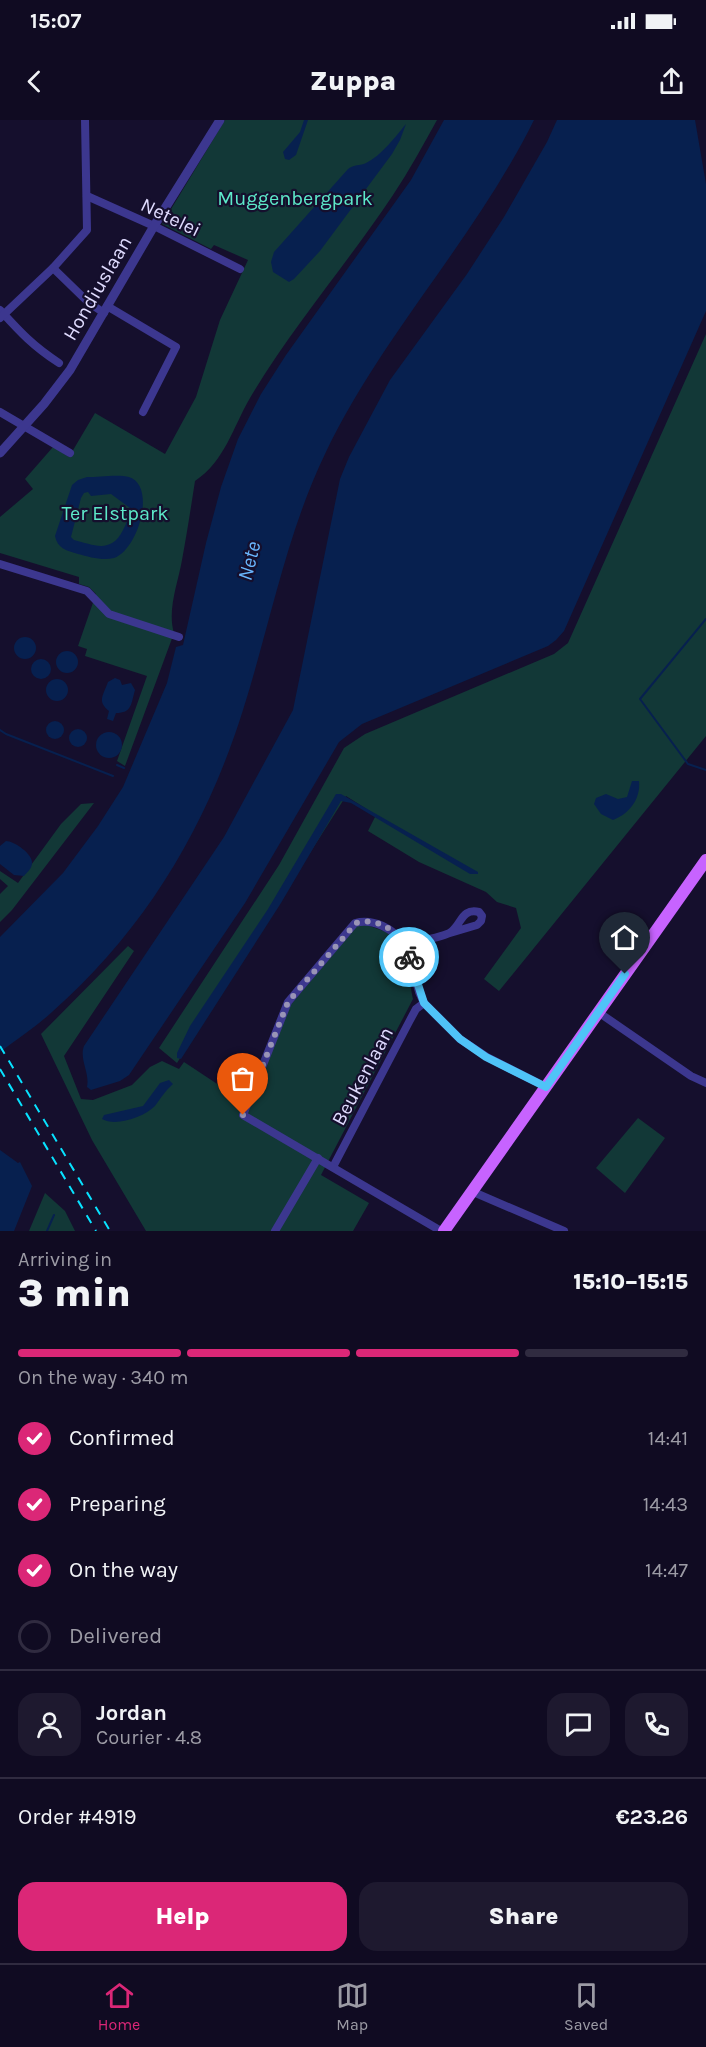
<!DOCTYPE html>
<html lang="en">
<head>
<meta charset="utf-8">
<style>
  :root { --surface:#100b22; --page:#1e192f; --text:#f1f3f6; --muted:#9c9ba5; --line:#302b40; --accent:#db2777 }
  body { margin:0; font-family:Karla,sans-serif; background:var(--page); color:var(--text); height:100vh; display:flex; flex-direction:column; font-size:22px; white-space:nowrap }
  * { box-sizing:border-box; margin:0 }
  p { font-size:20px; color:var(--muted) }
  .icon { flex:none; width:33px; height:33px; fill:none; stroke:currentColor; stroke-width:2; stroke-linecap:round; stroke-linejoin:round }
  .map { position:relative; height:1111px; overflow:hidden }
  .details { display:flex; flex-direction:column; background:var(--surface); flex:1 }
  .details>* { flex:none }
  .pin { position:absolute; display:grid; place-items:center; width:51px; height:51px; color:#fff; margin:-62px -26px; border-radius:50% 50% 50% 0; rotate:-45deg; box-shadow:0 0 6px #0007 }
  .pin .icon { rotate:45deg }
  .courier { position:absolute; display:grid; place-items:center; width:60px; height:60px; margin:-30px; border:4px solid #4fc3f7; border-radius:50%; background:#fff; color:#222; box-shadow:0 2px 8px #0007 }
  .headline em { font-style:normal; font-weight:800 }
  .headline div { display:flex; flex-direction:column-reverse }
  .headline { display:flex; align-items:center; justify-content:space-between; height:102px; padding:0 18px }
  h1 { font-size:39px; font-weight:800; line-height:45px }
  .bar { display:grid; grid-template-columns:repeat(4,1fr); gap:9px 6px; align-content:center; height:72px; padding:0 18px }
  .bar i { height:8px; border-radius:4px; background:var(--line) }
  .bar .selected { background:var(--accent) }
  .bar p { grid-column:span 4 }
  .line { display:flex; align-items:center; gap:15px; padding:0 18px; border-top:2px solid var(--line) }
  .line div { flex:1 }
  .round { display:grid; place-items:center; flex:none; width:63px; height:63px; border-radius:18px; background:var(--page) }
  ol { padding:0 18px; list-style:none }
  li { display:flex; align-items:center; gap:18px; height:66px }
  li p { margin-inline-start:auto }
  li .icon { padding:6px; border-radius:50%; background:var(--accent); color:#fff; stroke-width:4 }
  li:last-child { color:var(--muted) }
  li i { width:33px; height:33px; border:3px solid var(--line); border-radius:50% }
  .button { display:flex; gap:12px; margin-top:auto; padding:12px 18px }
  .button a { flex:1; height:69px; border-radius:18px; background:var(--accent); color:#fff; font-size:24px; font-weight:800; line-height:69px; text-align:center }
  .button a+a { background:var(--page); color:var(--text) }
  .status { display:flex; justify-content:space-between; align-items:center; height:42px; padding:0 30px; background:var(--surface); direction:ltr }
  .status svg { height:16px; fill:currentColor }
  header { display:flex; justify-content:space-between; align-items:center; height:78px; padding:0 18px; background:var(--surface); font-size:27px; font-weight:800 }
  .menu { display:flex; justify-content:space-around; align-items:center; height:84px; border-top:2px solid var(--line); background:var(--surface); font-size:16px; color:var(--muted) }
  .menu a { display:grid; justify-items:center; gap:3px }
  .menu .selected { color:var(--accent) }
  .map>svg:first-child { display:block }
  .green { fill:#123837 }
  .water { fill:#07204f; fill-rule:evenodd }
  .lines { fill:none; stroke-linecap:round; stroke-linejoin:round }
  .stream { stroke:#07204f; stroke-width:2 }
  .minor { stroke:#3c378f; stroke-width:8 }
  .tertiary { stroke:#3c378f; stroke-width:9 }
  .primary { stroke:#c763ff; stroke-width:12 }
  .rail { stroke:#08e2ff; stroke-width:2; stroke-dasharray:9 8; stroke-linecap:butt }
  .done { stroke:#9994b6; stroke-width:6; stroke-dasharray:0 10.8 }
  .route { stroke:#4fc3f7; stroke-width:8 }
  .labels { text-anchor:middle; stroke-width:4.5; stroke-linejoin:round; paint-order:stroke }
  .park-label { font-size:20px; fill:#5de9c9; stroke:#150f2d }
  .street-label { font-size:20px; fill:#e0dcff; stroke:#150f2d }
  .water-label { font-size:21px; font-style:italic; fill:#6ab7ff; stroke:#150f2d }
</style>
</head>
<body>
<div class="status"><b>15:07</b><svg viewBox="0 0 49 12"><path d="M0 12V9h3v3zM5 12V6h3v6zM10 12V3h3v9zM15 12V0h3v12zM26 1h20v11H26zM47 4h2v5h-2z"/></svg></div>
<header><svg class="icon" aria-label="back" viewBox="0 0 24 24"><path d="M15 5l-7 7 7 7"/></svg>Zuppa<svg class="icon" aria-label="share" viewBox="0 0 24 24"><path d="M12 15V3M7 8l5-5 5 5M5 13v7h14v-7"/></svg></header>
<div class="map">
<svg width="706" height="1111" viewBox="0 0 706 1111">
  <rect width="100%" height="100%" fill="#150f2d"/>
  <g class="green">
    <path d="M 225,0 L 437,0 C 423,25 409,51 393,75 C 347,144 292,207 250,278 C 233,307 225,341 195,361 C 191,387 187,413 182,440 C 178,463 167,490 174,513 L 125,646 L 117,641 L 147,556 L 85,536 L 87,529 L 78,526 L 96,474 L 89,467 L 79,464 L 79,457 L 0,433 L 0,397 L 33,369 L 25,359 L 53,327 L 69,337 L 95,293 L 165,334 L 196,277 L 220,200 L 248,140 L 214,125 L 211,129 L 162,104 Z"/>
    <polygon points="706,214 706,616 499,871 484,859 521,808 516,788 497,782 486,772 419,742 368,711 376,695 346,676 177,943 159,928 279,745 344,628 365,614 554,534 568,523"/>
    <polygon points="94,683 12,790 0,802 0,774 8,766 0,759 0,751 18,763 61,704 81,684"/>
    <path d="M 366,805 C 376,808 389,812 396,819 C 406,828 410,865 413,879 L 321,1055 L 369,1083 L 353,1111 L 146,1111 L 92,1020 L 41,914 L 128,826 L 134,831 L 64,936 L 81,979 L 93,980 L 132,965 L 150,947 L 162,941 L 179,949 L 184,942 L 249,985 L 288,888 L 357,806 Z"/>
    <polygon points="638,998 665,1018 625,1073 596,1048"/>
    <polygon points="45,1073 65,1091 75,1111 29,1111"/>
  </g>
  <g class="water">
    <polygon points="304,0 308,0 296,35 289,40 285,39 283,32 300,12"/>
    <path d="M 444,0 L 534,0 C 475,119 381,216 325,334 C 286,415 270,505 243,590 C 206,708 145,810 52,892 C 36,907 17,919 0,932 L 0,817 L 63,753 L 98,706 L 123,667 L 167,563 L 176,527 L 183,525 L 206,423 L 221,367 L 238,319 L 261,274 L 286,235 L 411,60 Z"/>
    <path d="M 557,0 L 695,0 L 706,64 L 706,191 L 564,511 L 556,520 L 548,526 L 362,604 L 339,622 L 245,783 L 129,955 L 120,961 L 91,970 L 87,967 C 90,953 79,939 84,926 L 224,717 L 293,590 L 340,359 L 349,337 L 390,260 L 467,154 L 504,97 L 547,22 Z"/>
    <path d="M 406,4 L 400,20 L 392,34 L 320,131 L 294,159 L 289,162 L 273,152 L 271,142 L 274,132 L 348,49 C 354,44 360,46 366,43 C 381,36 396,16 406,4 Z"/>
    <path d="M 87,357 C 98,357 120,354 129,357 C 157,366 138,430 114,438 C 103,441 89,437 78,434 C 67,431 57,428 55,416 L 72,365 L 78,360 ZM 88,372 L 91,376 L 111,374 L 130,388 C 129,396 127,403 123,410 C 111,434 94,425 74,420 L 71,417 L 81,378 L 84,373 Z"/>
    <circle cx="25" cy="528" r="11"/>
    <circle cx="67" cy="542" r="11"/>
    <circle cx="41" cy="549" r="10"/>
    <path d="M 115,558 L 120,560 L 122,565 L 131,563 L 135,570 C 131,584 132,593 116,593 L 113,601 L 107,599 L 109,591 C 97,581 103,576 108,562 Z"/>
    <circle cx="57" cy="570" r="11"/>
    <circle cx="55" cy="610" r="9"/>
    <circle cx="78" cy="618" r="9"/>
    <circle cx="109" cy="625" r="13"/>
    <path d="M 632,661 L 639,661 C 641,679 629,694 613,700 L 601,694 L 594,684 L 596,678 L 606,674 L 618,679 L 627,677 Z"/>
    <polygon points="336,674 341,674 478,752 478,754 470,754 351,683 341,681 281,783 181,939 177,938 177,933 190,906 268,789"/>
    <path d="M 6,721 C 14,721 33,734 32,743 C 32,749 27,752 24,756 L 14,755 L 0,744 L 0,726 Z"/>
    <path d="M 169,960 L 173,964 C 165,971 161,978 155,986 C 144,997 116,1007 102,999 L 104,995 L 143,986 L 160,963 Z"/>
    <polygon points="0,1030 18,1043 20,1042 32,1066 14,1111 0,1111"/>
  </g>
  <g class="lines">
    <g class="stream">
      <polyline points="706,499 640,579 688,644 706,650"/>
      <polyline points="0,610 6,614 113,656"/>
      <polyline points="117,645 124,648"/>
      <polyline points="47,1111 54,1095"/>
    </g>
    <g class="minor">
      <polyline points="87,76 154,106 240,149"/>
      <polyline points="53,148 88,182 104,193"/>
      <polyline points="107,186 176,227 143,292"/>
      <path d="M 0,190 C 21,213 33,226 59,243"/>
      <polyline points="0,198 53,148 87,110 85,0"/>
      <polyline points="0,292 70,333"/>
      <polyline points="0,444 87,471 109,494 179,517"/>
      <polyline points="405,824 419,872 424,883 460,919 487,937 546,967"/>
      <polyline points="598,892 691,956 706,963"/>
      <polyline points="333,1047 409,902 416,889 424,883"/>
      <polyline points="471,1071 564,1111"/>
      <polyline points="275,1111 318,1038"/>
      <path d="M 441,1111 L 243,995 L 288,882 L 355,803 C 374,798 393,809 405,824 C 416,821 443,818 451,812 C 462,803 462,788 479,792 L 482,796 L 481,801 L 477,805 L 450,813"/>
    </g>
    <polyline class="tertiary" points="0,333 44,284 70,250 154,106 220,0"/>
    <polyline class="primary" points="444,1111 706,740"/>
    <g class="rail">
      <polyline points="0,926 110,1111"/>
      <polyline points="0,949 96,1111"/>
    </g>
  </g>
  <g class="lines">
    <path class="done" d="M 243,995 L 288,882 L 356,803 C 380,796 402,814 409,837"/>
    <polyline class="route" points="409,837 424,883 460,919 486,937 546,967 625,854"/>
  </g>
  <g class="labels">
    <g class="park-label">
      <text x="295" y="85">Muggenbergpark</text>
      <text x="115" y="400">Ter Elstpark</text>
    </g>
    <g class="street-label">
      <text transform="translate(171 97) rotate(26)" y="7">Netelei</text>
      <text transform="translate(97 168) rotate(-60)" y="7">Hondiuslaan</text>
      <text transform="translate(362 956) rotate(-62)" y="7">Beukenlaan</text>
    </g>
    <g class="water-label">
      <text transform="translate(249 441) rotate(-76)" y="7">Nete</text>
    </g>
  </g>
</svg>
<div class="pin" style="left:243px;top:995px;background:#ea580c"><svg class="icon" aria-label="bag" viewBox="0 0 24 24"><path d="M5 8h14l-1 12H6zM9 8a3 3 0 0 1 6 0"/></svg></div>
<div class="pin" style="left:625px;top:854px;background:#1f2937"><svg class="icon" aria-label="home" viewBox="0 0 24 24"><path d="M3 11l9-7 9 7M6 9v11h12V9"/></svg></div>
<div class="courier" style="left:409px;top:837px"><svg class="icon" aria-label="bike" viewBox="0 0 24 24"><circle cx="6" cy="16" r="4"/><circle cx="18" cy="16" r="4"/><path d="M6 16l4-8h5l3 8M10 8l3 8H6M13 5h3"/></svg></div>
</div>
<section class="details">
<div class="headline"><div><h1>3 min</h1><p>Arriving in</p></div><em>15:10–15:15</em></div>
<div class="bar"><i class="selected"></i><i class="selected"></i><i class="selected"></i><i></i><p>On the way · 340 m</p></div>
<ol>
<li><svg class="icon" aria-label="check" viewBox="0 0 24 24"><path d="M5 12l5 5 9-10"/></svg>Confirmed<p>14:41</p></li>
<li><svg class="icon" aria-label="check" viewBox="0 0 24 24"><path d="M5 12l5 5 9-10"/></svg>Preparing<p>14:43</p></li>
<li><svg class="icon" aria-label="check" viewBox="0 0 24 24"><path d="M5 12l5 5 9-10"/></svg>On the way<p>14:47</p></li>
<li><i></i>Delivered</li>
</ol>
<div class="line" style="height:108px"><a class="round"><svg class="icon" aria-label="person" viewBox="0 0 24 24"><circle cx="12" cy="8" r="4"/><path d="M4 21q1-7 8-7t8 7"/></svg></a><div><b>Jordan</b><p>Courier · 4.8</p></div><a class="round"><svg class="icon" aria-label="chat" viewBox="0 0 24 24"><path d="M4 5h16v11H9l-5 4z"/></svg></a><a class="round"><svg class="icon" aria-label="phone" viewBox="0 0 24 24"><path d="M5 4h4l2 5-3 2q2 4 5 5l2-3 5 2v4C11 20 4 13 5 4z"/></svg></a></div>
<div class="line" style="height:78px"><div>Order #4919</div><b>€23.26</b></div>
<div class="button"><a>Help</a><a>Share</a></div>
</section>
<nav class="menu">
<a class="selected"><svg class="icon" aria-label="home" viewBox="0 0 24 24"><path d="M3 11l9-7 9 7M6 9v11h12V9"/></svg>Home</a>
<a><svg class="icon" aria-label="map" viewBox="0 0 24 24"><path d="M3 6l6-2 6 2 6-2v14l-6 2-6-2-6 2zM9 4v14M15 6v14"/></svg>Map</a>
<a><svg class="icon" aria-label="saved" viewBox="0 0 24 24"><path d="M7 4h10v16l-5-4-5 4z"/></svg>Saved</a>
</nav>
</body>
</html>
